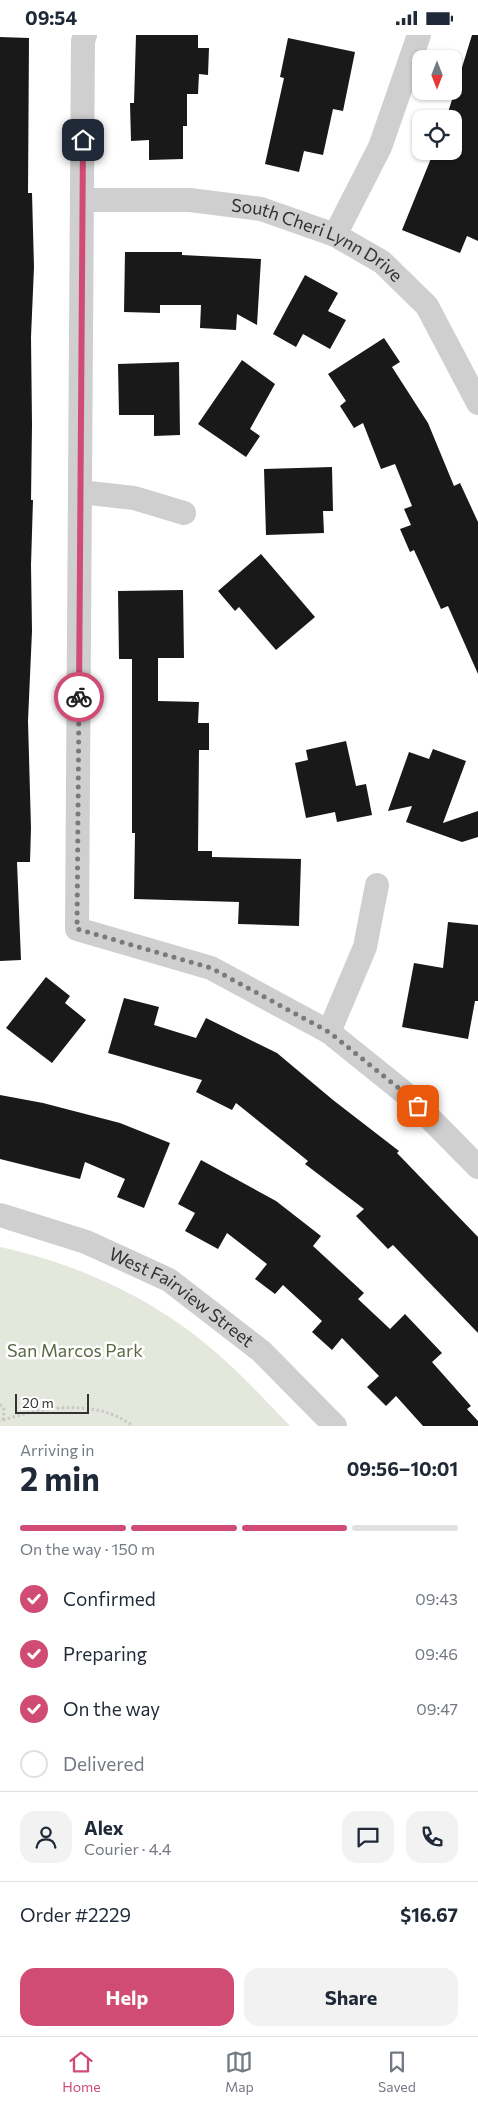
<!DOCTYPE html>
<html lang="en">
<head>
<meta charset="utf-8">
<style>
  :root { --surface:#fff; --page:#f2f2f3; --text:#1f2937; --muted:#747a83; --line:#e0e1e3; --accent:#d04c74 }
  body { margin:0; font-family:Commissioner,sans-serif; background:var(--page); color:var(--text); height:100vh; display:flex; flex-direction:column; font-size:19px; white-space:nowrap }
  * { box-sizing:border-box; margin:0 }
  p { font-size:16px; color:var(--muted) }
  .icon { flex:none; width:28px; height:28px; fill:none; stroke:currentColor; stroke-width:2; stroke-linecap:round; stroke-linejoin:round }
  .map { position:relative; height:1391px; overflow:hidden }
  .side { display:flex; flex-direction:column; background:var(--surface); flex:1 }
  .side>* { flex:none }
  .needle { width:32px; rotate:180deg }
  .fabs { position:absolute; left:412px; top:15px; display:grid; gap:10px }
  .fabs a { display:grid; place-items:center; width:50px; height:50px; border-radius:10px; background:var(--surface); box-shadow:0 1px 4px #0004; font-size:25px }
  .scale { position:absolute; left:15px; bottom:12px; width:74px; box-sizing:border-box; padding-left:5px; border:2px solid #323232; border-top:0; font-size:14px; line-height:18px; white-space:nowrap; color:#323232; -webkit-text-stroke:4px #fff; paint-order:stroke }
  .pin { position:absolute; display:grid; place-items:center; width:42px; height:42px; color:#fff; margin:-21px; border-radius:10px; box-shadow:0 2px 8px #0006 }
  .courier { position:absolute; display:grid; place-items:center; width:50px; height:50px; margin:-25px; border:4px solid #d04c74; border-radius:50%; background:#fff; color:#222; box-shadow:0 1px 6px #0007 }
  .headline em { font-style:normal; font-weight:700 }
  .headline div { display:flex; flex-direction:column-reverse }
  .headline { display:flex; align-items:center; justify-content:space-between; height:85px; padding:0 20px }
  h1 { font-size:32px; font-weight:700; line-height:38px }
  .bar { display:grid; grid-template-columns:repeat(4,1fr); gap:8px 5px; align-content:center; height:60px; padding:0 20px }
  .bar i { height:6px; border-radius:4px; background:var(--line) }
  .bar .on { background:var(--accent) }
  .bar p { grid-column:span 4 }
  .line { display:flex; align-items:center; gap:12px; padding:0 20px; border-top:1px solid var(--line) }
  .line div { flex:1 }
  .round { display:grid; place-items:center; flex:none; width:52px; height:52px; border-radius:15px; background:var(--page) }
  ol { padding:0 20px; list-style:none }
  li { display:flex; align-items:center; gap:15px; height:55px }
  li p { margin-inline-start:auto }
  li .icon { padding:5px; border-radius:50%; background:var(--accent); color:#fff; stroke-width:4 }
  li:last-child { color:var(--muted) }
  li i { width:28px; height:28px; border:2px solid var(--line); border-radius:50% }
  .cta { display:flex; gap:10px; margin-top:auto; padding:10px 20px }
  .cta a { flex:1; height:58px; border-radius:15px; background:var(--accent); color:#fff; font-size:20px; font-weight:700; line-height:58px; text-align:center }
  .cta a+a { background:var(--page); color:var(--text) }
  .status { display:flex; justify-content:space-between; align-items:center; height:35px; padding:0 25px; background:var(--surface); direction:ltr }
  .status svg { height:14px; fill:currentColor }
  .dock { display:flex; justify-content:space-around; align-items:center; height:70px; border-top:1px solid var(--line); background:var(--surface); font-size:14px; color:var(--muted) }
  .dock a { display:grid; justify-items:center; gap:2px }
  .dock .on { color:var(--accent) }
  .map>svg:first-child { display:block }
  .green { fill:#e4e8dc }
  .building { fill:#191919 }
  .lines { fill:none; stroke-linecap:round; stroke-linejoin:round }
  .path { stroke:#c9c9c9; stroke-width:3; stroke-dasharray:2.5 2.5; stroke-linecap:butt }
  .minor { stroke:#cfcfcf; stroke-width:24 }
  .done { stroke:#7a7a7a; stroke-width:5; stroke-dasharray:0 9 }
  .route { stroke:#d04c74; stroke-width:6 }
  .labels { text-anchor:middle; stroke-width:5; stroke-linejoin:round; paint-order:stroke }
  .street-label { font-size:18px; fill:#323232; stroke:#fff }
  .park-label { font-size:18px; fill:#5d6944; stroke:#fff }
</style>
</head>
<body>
<div class="status"><b>09:54</b><svg viewBox="0 0 49 12"><path d="M0 12V9h3v3zM5 12V6h3v6zM10 12V3h3v9zM15 12V0h3v12zM26 1h20v11H26zM47 4h2v5h-2z"/></svg></div>
<div class="map">
<svg width="478" height="1391" viewBox="0 0 478 1391">
  <rect width="100%" height="100%" fill="#fff"/>
  <path class="green" d="M 0,1212 C 80,1229 159,1266 220,1321 C 244,1342 267,1367 290,1391 L 0,1391 Z"/>
  <g class="building">
    <polygon points="136,0 198,0 198,13 209,13 208,40 199,39 198,59 187,59 187,91 183,91 183,124 149,125 149,105 131,106 130,68 134,68"/>
    <polygon points="472,0 478,0 478,206 467,201 460,218 402,195 434,116 454,116 454,84 446,84"/>
    <polygon points="0,2 29,3 28,158 32,158 34,232 31,302 32,390 31,465 33,465 31,530 32,596 28,686 31,793 30,827 17,827 21,925 0,926"/>
    <polygon points="288,3 355,17 343,76 333,74 323,120 304,116 299,137 265,129 284,43 280,42"/>
    <polygon points="125,217 182,217 182,220 261,224 257,290 237,279 236,295 200,293 201,270 160,270 160,278 124,277"/>
    <polygon points="305,240 338,258 328,276 346,285 330,314 303,299 296,312 273,299"/>
    <polygon points="384,303 400,327 392,332 428,388 454,451 460,448 478,487 478,639 448,571 441,574 414,515 410,517 400,494 411,490 404,474 412,471 395,429 381,434 363,388 354,393 340,371 346,366 328,339"/>
    <polygon points="242,325 275,349 250,394 260,401 246,422 198,389"/>
    <polygon points="179,327 180,400 154,401 154,380 119,380 118,329"/>
    <polygon points="332,432 333,476 323,476 324,498 266,500 264,434"/>
    <polygon points="261,519 315,582 276,615 239,572 235,576 218,556"/>
    <polygon points="183,555 184,623 158,623 158,666 199,667 198,688 209,688 209,715 199,715 198,816 212,816 212,822 301,824 299,891 238,889 239,867 134,864 135,798 132,798 132,624 119,624 118,556"/>
    <polygon points="346,706 356,751 366,749 372,780 337,787 335,777 306,783 295,728 308,725 306,715"/>
    <polygon points="433,714 466,726 443,788 478,776 478,802 462,807 406,787 412,771 388,776 409,717 429,724"/>
    <polygon points="448,887 478,890 478,966 475,966 468,1004 402,992 414,928 443,933"/>
    <polygon points="46,942 70,961 65,968 86,985 52,1028 6,993"/>
    <polygon points="124,963 159,972 154,990 196,1003 206,983 277,1018 333,1065 399,1116 397,1118 478,1202 478,1298 393,1210 388,1214 356,1181 364,1174 305,1129 308,1126 236,1068 232,1075 196,1057 202,1045 108,1018"/>
    <polygon points="0,1060 43,1068 120,1088 170,1108 144,1173 117,1162 125,1144 85,1127 80,1144 0,1124"/>
    <polygon points="201,1125 276,1166 321,1201 313,1211 364,1258 358,1264 390,1294 405,1279 442,1318 432,1327 471,1371 467,1374 478,1386 478,1391 423,1391 396,1361 386,1371 367,1352 379,1341 342,1303 332,1315 312,1297 322,1286 283,1250 275,1259 255,1244 267,1229 227,1198 218,1214 185,1196 195,1178 178,1169"/>
  </g>
  <g class="lines">
    <g class="path">
      <polyline points="0,1369 4,1375 3,1385 0,1386"/>
      <path d="M 3,1385 C 44,1372 96,1363 133,1391"/>
    </g>
    <g class="minor">
      <polyline points="85,0 83,6 77,894 211,933 329,997 406,1059 478,1132"/>
      <path id="s1" d="M 83,165 L 190,165 L 261,174 L 335,200 L 382,227 L 427,271 L 478,368"/>
      <polyline points="335,200 380,112 419,0"/>
      <polyline points="80,457 134,463 184,478"/>
      <polyline points="329,997 365,912 377,850"/>
      <path id="s2" d="M 0,1180 L 86,1207 L 169,1245 L 261,1316 L 335,1391"/>
    </g>
  </g>
  <g class="lines">
    <polyline class="done" points="79,662 77,894 211,933 329,997 406,1059 418,1071"/>
    <polyline class="route" points="79,662 83,105"/>
  </g>
  <g class="labels">
    <g class="street-label">
      <text dy="6" stroke="none"><textPath href="#s1" startOffset="242">South Cheri Lynn Drive</textPath></text>
      <text dy="6" stroke="none"><textPath href="#s2" startOffset="201">West Fairview Street</textPath></text>
    </g>
    <g class="park-label">
      <text x="75" y="1322">San Marcos Park</text>
    </g>
  </g>
</svg>
<div class="fabs">
<a><svg class="needle" viewBox="-14 -14 28 28"><path d="M0-13l5 13h-10z" fill="#e53935"/><path d="M0 13l5-13h-10z" fill="#747a83"/></svg></a>
<a><svg class="icon" aria-label="locate" viewBox="0 0 24 24"><circle cx="12" cy="12" r="6"/><path d="M12 2v4M12 18v4M2 12h4M18 12h4"/></svg></a>
</div>
<div class="scale">20 m</div>
<div class="pin" style="left:418px;top:1071px;background:#ea580c"><svg class="icon" aria-label="bag" viewBox="0 0 24 24"><path d="M5 8h14l-1 12H6zM9 8a3 3 0 0 1 6 0"/></svg></div>
<div class="pin" style="left:83px;top:105px;background:#1f2937"><svg class="icon" aria-label="home" viewBox="0 0 24 24"><path d="M3 11l9-7 9 7M6 9v11h12V9"/></svg></div>
<div class="courier" style="left:79px;top:662px"><svg class="icon" aria-label="bike" viewBox="0 0 24 24"><circle cx="6" cy="16" r="4"/><circle cx="18" cy="16" r="4"/><path d="M6 16l4-8h5l3 8M10 8l3 8H6M13 5h3"/></svg></div>
</div>
<section class="side">
<div class="headline"><div><h1>2 min</h1><p>Arriving in</p></div><em>09:56–10:01</em></div>
<div class="bar"><i class="on"></i><i class="on"></i><i class="on"></i><i></i><p>On the way · 150 m</p></div>
<ol>
<li><svg class="icon" aria-label="check" viewBox="0 0 24 24"><path d="M5 12l5 5 9-10"/></svg>Confirmed<p>09:43</p></li>
<li><svg class="icon" aria-label="check" viewBox="0 0 24 24"><path d="M5 12l5 5 9-10"/></svg>Preparing<p>09:46</p></li>
<li><svg class="icon" aria-label="check" viewBox="0 0 24 24"><path d="M5 12l5 5 9-10"/></svg>On the way<p>09:47</p></li>
<li><i></i>Delivered</li>
</ol>
<div class="line" style="height:90px"><a class="round"><svg class="icon" aria-label="person" viewBox="0 0 24 24"><circle cx="12" cy="8" r="4"/><path d="M4 21q1-7 8-7t8 7"/></svg></a><div><b>Alex</b><p>Courier · 4.4</p></div><a class="round"><svg class="icon" aria-label="chat" viewBox="0 0 24 24"><path d="M4 5h16v11H9l-5 4z"/></svg></a><a class="round"><svg class="icon" aria-label="phone" viewBox="0 0 24 24"><path d="M5 4h4l2 5-3 2q2 4 5 5l2-3 5 2v4C11 20 4 13 5 4z"/></svg></a></div>
<div class="line" style="height:65px"><div>Order #2229</div><b>$16.67</b></div>
<div class="cta"><a>Help</a><a>Share</a></div>
</section>
<nav class="dock">
<a class="on"><svg class="icon" aria-label="home" viewBox="0 0 24 24"><path d="M3 11l9-7 9 7M6 9v11h12V9"/></svg>Home</a>
<a><svg class="icon" aria-label="map" viewBox="0 0 24 24"><path d="M3 6l6-2 6 2 6-2v14l-6 2-6-2-6 2zM9 4v14M15 6v14"/></svg>Map</a>
<a><svg class="icon" aria-label="saved" viewBox="0 0 24 24"><path d="M7 4h10v16l-5-4-5 4z"/></svg>Saved</a>
</nav>
</body>
</html>
